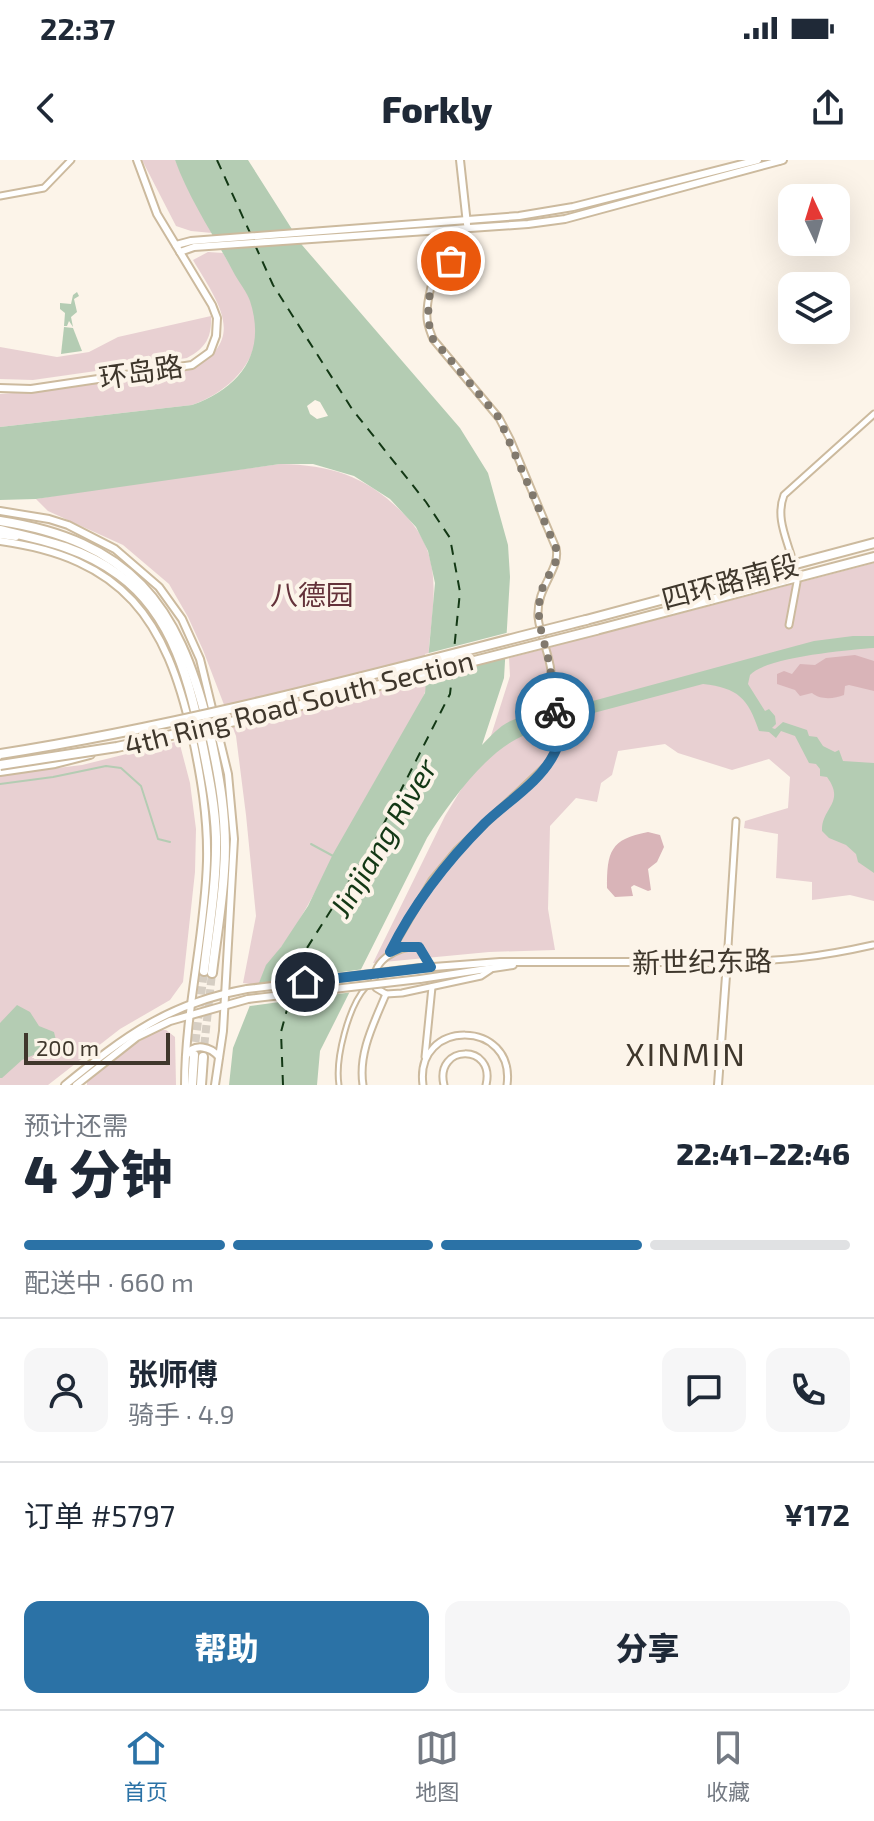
<!DOCTYPE html>
<html lang="zh">
<head>
<meta charset="utf-8">
<style>
  :root { --surface:#fff; --page:#f6f6f7; --text:#1f2937; --muted:#747a83; --line:#e0e1e3; --accent:#2b72a6 }
  body { margin:0; font-family:"Exo 2","Noto Sans SC",sans-serif; background:var(--page); color:var(--text); height:100vh; display:flex; flex-direction:column; font-size:30px; white-space:nowrap }
  * { box-sizing:border-box; margin:0 }
  p { font-size:26px; color:var(--muted) }
  .icon { flex:none; width:44px; height:44px; fill:none; stroke:currentColor; stroke-width:2; stroke-linecap:round; stroke-linejoin:round }
  .map { position:relative; height:925px; overflow:hidden }
  .side { display:flex; flex-direction:column; background:var(--surface); flex:1 }
  .side>* { flex:none }
  .needle { width:52px; rotate:356deg }
  .fabs { position:absolute; left:778px; top:24px; display:grid; gap:16px }
  .fabs a { display:grid; place-items:center; width:72px; height:72px; border-radius:16px; background:var(--surface); box-shadow:0 8px 32px #0002; font-size:40px }
  .scale { position:absolute; left:24px; bottom:20px; width:146px; box-sizing:border-box; padding-left:8px; border:4px solid #3f372c; border-top:0; font-size:22px; line-height:28px; white-space:nowrap; color:#3f372c; -webkit-text-stroke:6px #fcf4e9; paint-order:stroke }
  .pin { position:absolute; display:grid; place-items:center; width:68px; height:68px; color:#fff; margin:-34px; border:4px solid #fff; border-radius:50%; box-shadow:0 2px 8px #0007 }
  .courier { position:absolute; display:grid; place-items:center; width:80px; height:80px; margin:-40px; border:6px solid #2b72a6; border-radius:50%; background:#fff; color:#222; box-shadow:0 2px 10px #0007 }
  .overview em { font-style:normal; font-weight:800 }
  .overview div { display:flex; flex-direction:column-reverse }
  .overview { display:flex; align-items:center; justify-content:space-between; height:136px; padding:0 24px }
  h1 { font-size:52px; font-weight:800; line-height:60px }
  .bar { display:grid; grid-template-columns:repeat(4,1fr); gap:12px 8px; align-content:center; height:96px; padding:0 24px }
  .bar i { height:10px; border-radius:6px; background:var(--line) }
  .bar .current { background:var(--accent) }
  .bar p { grid-column:span 4 }
  .line { display:flex; align-items:center; gap:20px; padding:0 24px; border-top:2px solid var(--line) }
  .line div { flex:1 }
  .round { display:grid; place-items:center; flex:none; width:84px; height:84px; border-radius:16px; background:var(--page) }
  .button { display:flex; gap:16px; margin-top:auto; padding:16px 24px }
  .button a { flex:1; height:92px; border-radius:16px; background:var(--accent); color:#fff; font-size:32px; font-weight:800; line-height:92px; text-align:center }
  .button a+a { background:var(--page); color:var(--text) }
  .status { display:flex; justify-content:space-between; align-items:center; height:56px; padding:0 40px; background:var(--surface); direction:ltr }
  .status svg { height:22px; fill:currentColor }
  header { display:flex; justify-content:space-between; align-items:center; height:104px; padding:0 24px; background:var(--surface); font-size:36px; font-weight:800 }
  .tabs { display:flex; justify-content:space-around; align-items:center; height:112px; border-top:2px solid var(--line); background:var(--surface); font-size:22px; color:var(--muted) }
  .tabs a { display:grid; justify-items:center; gap:4px }
  .tabs .current { color:var(--accent) }
  .map>svg:first-child { display:block }
  .green { fill:#e8d0d2 }
  .forest { fill:#d9b4b8 }
  .water { fill:#b4ccb3; fill-rule:evenodd }
  .pier { fill:#fcf4e9 }
  .lines { fill:none; stroke-linecap:round; stroke-linejoin:round }
  .stream { stroke:#b4ccb3; stroke-width:2 }
  .ferry { stroke:#133815; stroke-width:2; stroke-dasharray:10 8; stroke-linecap:butt }
  .trunk-tunnel { stroke:#d6cec3; stroke-width:8; stroke-dasharray:8 4; stroke-linecap:butt }
  .pedestrian-casing { stroke:#ccba9e; stroke-width:7 }
  .minor-casing { stroke:#ccba9e; stroke-width:9 }
  .tertiary-casing { stroke:#ccba9e; stroke-width:10 }
  .secondary-casing { stroke:#ccba9e; stroke-width:10 }
  .trunk-casing { stroke:#ccba9e; stroke-width:12 }
  .motorway-casing { stroke:#ccba9e; stroke-width:12 }
  .pedestrian { stroke:#fff; stroke-width:3 }
  .minor { stroke:#fff; stroke-width:5 }
  .tertiary { stroke:#fff; stroke-width:6 }
  .secondary { stroke:#fff; stroke-width:6 }
  .trunk { stroke:#fff; stroke-width:8 }
  .motorway { stroke:#fff; stroke-width:8 }
  .secondary-bridge-casing { stroke:#ccba9e; stroke-width:10; stroke-linecap:butt }
  .motorway-bridge-casing { stroke:#ccba9e; stroke-width:12; stroke-linecap:butt }
  .secondary-bridge { stroke:#fff; stroke-width:6 }
  .motorway-bridge { stroke:#fff; stroke-width:8 }
  .done { stroke:#81796e; stroke-width:8; stroke-dasharray:0 14.4 }
  .route { stroke:#2b72a6; stroke-width:10 }
  .labels { text-anchor:middle; stroke-width:8; stroke-linejoin:round; paint-order:stroke }
  .street-label { font-size:28px; fill:#3f372c; stroke:#fcf4e9 }
  .park-label { font-size:28px; fill:#64323a; stroke:#fcf4e9 }
  .water-label { font-size:30px; font-style:italic; fill:#133815; stroke:#fcf4e9 }
  .quarter-label { font-size:32px; letter-spacing:2px; fill:#3f372c; stroke:#fcf4e9 }
</style>
</head>
<body>
<div class="status"><b>22:37</b><svg viewBox="0 0 49 12"><path d="M0 12V9h3v3zM5 12V6h3v6zM10 12V3h3v9zM15 12V0h3v12zM26 1h20v11H26zM47 4h2v5h-2z"/></svg></div>
<header><svg class="icon" aria-label="back" viewBox="0 0 24 24"><path d="M15 5l-7 7 7 7"/></svg>Forkly<svg class="icon" aria-label="share" viewBox="0 0 24 24"><path d="M12 15V3M7 8l5-5 5 5M5 13v7h14v-7"/></svg></header>
<div class="map">
<svg width="874" height="925" viewBox="0 0 874 925">
  <rect width="100%" height="100%" fill="#fcf4e9"/>
  <g class="green">
    <polygon points="142,0 175,0 212,73 191,71 176,66"/>
    <path d="M 208,92 L 223,93 C 231,108 242,122 249,137 C 273,187 237,229 192,245 L 0,267 L 0,234 L 53,230 L 188,210 C 249,181 219,144 193,100 Z"/>
    <path d="M 211,156 C 212,177 206,188 187,198 L 33,220 L 0,219 L 0,187 L 57,197 L 89,192 L 118,177 Z"/>
    <path d="M 280,304 C 333,305 368,317 405,355 C 443,395 434,437 429,487 C 428,502 430,521 424,535 C 413,563 389,598 373,625 C 347,671 324,718 297,764 C 284,785 268,802 258,825 L 243,823 L 256,756 L 246,655 L 236,576 L 203,490 L 188,457 L 169,424 L 123,385 L 48,351 L 36,339 L 99,328 Z"/>
    <polygon points="874,403 874,741 850,735 812,740 812,722 776,718 778,674 744,668 745,661 788,648 790,617 769,599 732,610 678,593 665,584 618,591 612,615 601,623 597,642 576,638 550,666 548,749 555,790 489,792 373,803 445,656 488,585 510,516 509,498"/>
    <polygon points="179,581 190,623 196,669 195,712 183,822 170,840 120,869 48,925 0,925 0,615 82,605"/>
    <polygon points="159,870 166,870 175,877 176,925 87,925 87,921 123,891"/>
  </g>
  <g class="forest">
    <path d="M 855,495 L 874,501 L 874,531 L 849,525 L 845,526 L 844,535 C 834,539 820,540 812,533 L 800,536 L 795,530 L 777,524 L 777,514 L 784,511 L 792,514 L 800,504 L 815,505 L 826,498 Z"/>
    <path d="M 648,672 L 660,675 L 664,687 L 657,702 L 648,709 L 651,730 L 648,731 L 634,725 L 631,727 L 633,736 L 615,737 L 607,728 C 607,692 610,679 648,672 Z"/>
  </g>
  <g class="water">
    <path d="M 175,0 L 248,0 L 302,85 L 460,268 L 488,313 L 508,385 L 510,417 L 504,518 L 482,585 C 491,576 500,565 513,560 C 531,551 558,544 578,545 L 814,481 L 853,476 L 874,476 L 874,488 C 848,490 766,497 750,515 L 748,524 L 765,551 L 769,549 L 775,556 L 776,564 L 772,568 L 775,569 L 783,562 L 807,570 L 809,576 L 817,577 L 823,586 L 835,592 L 839,590 L 843,601 L 874,603 L 874,713 L 858,702 L 856,694 L 846,685 L 829,678 L 822,671 C 821,648 846,643 827,617 L 820,616 L 820,609 L 816,604 L 809,603 L 795,576 L 781,571 L 776,578 L 769,572 L 759,571 C 748,538 738,528 703,524 L 586,555 L 578,560 C 559,566 529,571 513,581 C 480,600 447,646 427,678 L 320,891 L 317,925 L 229,925 L 233,888 L 266,805 L 281,787 L 308,746 L 333,694 L 425,533 L 435,423 L 428,391 L 416,367 L 390,339 L 354,316 L 313,304 L 280,304 L 36,339 L 0,340 L 0,267 L 192,245 C 240,228 267,193 250,141 C 247,132 240,124 235,115 C 215,77 190,41 175,0 ZM 315,240 L 320,242 L 328,256 L 317,259 L 310,254 L 307,246 Z"/>
    <polygon points="77,132 79,136 74,139 77,152 71,157 73,167 69,161 67,166 64,166 65,153 60,149 60,143 71,144 73,135"/>
    <polygon points="64,167 73,168 82,191 61,194"/>
    <polygon points="17,845 30,852 39,866 54,872 56,880 52,887 22,900 2,918 0,918 0,863"/>
  </g>
  <g class="pier">
    <polygon points="510,472 509,496 423,520 425,494"/>
    <polygon points="364,809 353,832 250,846 248,836 254,824"/>
  </g>
  <g class="lines">
    <g class="stream">
      <polyline points="0,624 53,617 106,606 121,608 141,626 158,679 170,682"/>
      <polyline points="311,684 335,697"/>
    </g>
    <g class="ferry">
      <polyline points="217,0 251,75"/>
      <polyline points="255,85 273,125 352,249 426,342 450,378 460,432 454,490"/>
      <polyline points="294,821 300,799 376,679 450,534 453,508"/>
      <polyline points="283,925 281,872 293,827"/>
    </g>
    <g class="trunk-tunnel">
      <polyline points="194,894 204,811"/>
      <polyline points="203,897 212,813"/>
    </g>
    <g class="pedestrian-casing">
      <path id="pedestrian" d="M 339,925 C 335,899 348,847 366,827"/>
    </g>
    <g class="minor-casing">
      <g id="minor">
        <polyline points="0,36 44,28 71,0"/>
        <path d="M 791,395 C 785,375 776,356 784,335 L 874,254"/>
        <polyline points="789,465 797,422"/>
        <path d="M 736,661 L 727,802 C 782,801 820,797 873,785"/>
        <path d="M 390,792 L 432,720 L 456,691 L 547,605 C 566,578 556,565 551,535 C 549,527 552,520 551,511 C 549,493 540,476 538,457 C 536,427 561,409 556,388 L 510,279 L 499,258 L 433,179 C 430,171 426,163 427,154 C 427,143 432,113 441,106 C 448,99 456,103 463,95 L 461,72 L 467,69"/>
        <polyline points="386,834 402,833 481,816 490,810"/>
        <path d="M 386,834 L 376,828 C 367,803 397,785 419,787 L 431,807"/>
        <polyline points="425,897 432,827"/>
        <path d="M 363,925 C 358,893 374,863 386,834"/>
        <path d="M 423,925 C 414,858 516,859 507,925"/>
        <path d="M 444,925 C 434,884 496,883 486,925"/>
      </g>
    </g>
    <g class="tertiary-casing">
      <g id="tertiary">
        <polyline points="460,0 467,64"/>
        <polyline points="176,85 191,81 519,56 573,47 758,0"/>
        <polyline points="180,92 194,87 528,64 565,59 783,0"/>
        <polyline points="0,228 31,229 192,205 210,192 216,176 217,158 212,145 157,54 137,0"/>
      </g>
    </g>
    <g class="secondary-casing">
      <g id="secondary">
        <polyline points="779,0 779,1"/>
        <polyline points="0,351 49,359 68,365 115,389 159,427 182,459 200,499 228,614 234,679 223,871 215,925"/>
        <polyline points="0,375 16,377"/>
        <path d="M 0,381 C 124,398 166,459 192,575 C 201,617 208,658 207,701 C 205,776 185,850 185,925"/>
        <polyline points="420,808 500,802 727,802 718,925"/>
        <polyline points="420,819 513,805"/>
        <path d="M 186,896 C 194,882 211,887 219,897"/>
        <path d="M 65,925 C 125,876 169,843 247,829"/>
        <polyline points="76,925 137,877 170,861 248,839"/>
      </g>
    </g>
    <g class="trunk-casing">
      <g id="trunk">
        <path d="M 0,361 C 129,381 178,443 208,566 C 219,613 228,662 224,711 C 222,745 216,779 212,813"/>
        <path d="M 0,370 C 43,380 83,388 119,415 C 174,455 190,524 203,587 C 209,617 215,647 216,677 C 217,722 209,767 204,811"/>
        <polyline points="192,925 194,895"/>
        <polyline points="201,925 203,897"/>
      </g>
    </g>
    <g class="motorway-casing">
      <g id="motorway">
        <polyline points="586,460 874,383"/>
        <polyline points="596,470 874,397"/>
        <polyline points="0,611 55,603 90,594"/>
      </g>
    </g>
    <use href="#pedestrian" class="pedestrian"/>
    <use href="#minor" class="minor"/>
    <use href="#tertiary" class="tertiary"/>
    <use href="#secondary" class="secondary"/>
    <use href="#trunk" class="trunk"/>
    <use href="#motorway" class="motorway"/>
    <g class="secondary-bridge-casing">
      <g id="secondary-bridge">
        <polyline points="247,829 420,808"/>
        <polyline points="248,839 420,819"/>
      </g>
    </g>
    <g class="motorway-bridge-casing">
      <g id="motorway-bridge">
        <path d="M 0,594 C 198,563 391,509 586,460"/>
        <polyline points="0,605 117,587 262,555 596,470"/>
      </g>
    </g>
    <use href="#secondary-bridge" class="secondary-bridge"/>
    <use href="#motorway-bridge" class="motorway-bridge"/>
  </g>
  <g class="lines">
    <path class="done" d="M 451,101 C 427,110 424,158 433,179 L 499,258 L 556,388 L 556,401 L 542,429 L 538,449 L 541,470 L 551,510 L 549,526 L 555,552"/>
    <path class="route" d="M 305,822 L 431,807 L 419,787 L 401,787 L 390,792 C 414,743 446,702 485,663 C 507,642 540,622 554,594 C 562,580 558,566 555,552"/>
  </g>
  <g class="labels">
    <g class="street-label">
      <text transform="translate(141 212) rotate(-9)" y="10">环岛路</text>
      <text transform="translate(730 422) rotate(-15)" y="10">四环路南段</text>
      <text transform="translate(299 543) rotate(-14)" y="10">4th Ring Road South Section</text>
      <text transform="translate(702 802) rotate(-1)" y="10">新世纪东路</text>
    </g>
    <g class="park-label">
      <text x="312" y="445">八德园</text>
    </g>
    <g class="water-label">
      <text transform="translate(384 678) rotate(-59)" y="10">Jinjiang River</text>
    </g>
    <g class="quarter-label">
      <text x="686" y="906">XINMIN</text>
    </g>
  </g>
</svg>
<div class="fabs">
<a><svg class="needle" viewBox="-14 -14 28 28"><path d="M0-13l5 13h-10z" fill="#e53935"/><path d="M0 13l5-13h-10z" fill="#747a83"/></svg></a>
<a><svg class="icon" aria-label="layers" viewBox="0 0 24 24"><path d="M12 4l9 5-9 5-9-5zM3 14l9 5 9-5"/></svg></a>
</div>
<div class="scale">200 m</div>
<div class="pin" style="left:451px;top:101px;background:#ea580c"><svg class="icon" aria-label="bag" viewBox="0 0 24 24"><path d="M5 8h14l-1 12H6zM9 8a3 3 0 0 1 6 0"/></svg></div>
<div class="pin" style="left:305px;top:822px;background:#1f2937"><svg class="icon" aria-label="home" viewBox="0 0 24 24"><path d="M3 11l9-7 9 7M6 9v11h12V9"/></svg></div>
<div class="courier" style="left:555px;top:552px"><svg class="icon" aria-label="bike" viewBox="0 0 24 24"><circle cx="6" cy="16" r="4"/><circle cx="18" cy="16" r="4"/><path d="M6 16l4-8h5l3 8M10 8l3 8H6M13 5h3"/></svg></div>
</div>
<section class="side">
<div class="overview"><div><h1>4 分钟</h1><p>预计还需</p></div><em>22:41–22:46</em></div>
<div class="bar"><i class="current"></i><i class="current"></i><i class="current"></i><i></i><p>配送中 · 660 m</p></div>
<div class="line" style="height:144px"><a class="round"><svg class="icon" aria-label="person" viewBox="0 0 24 24"><circle cx="12" cy="8" r="4"/><path d="M4 21q1-7 8-7t8 7"/></svg></a><div><b>张师傅</b><p>骑手 · 4.9</p></div><a class="round"><svg class="icon" aria-label="chat" viewBox="0 0 24 24"><path d="M4 5h16v11H9l-5 4z"/></svg></a><a class="round"><svg class="icon" aria-label="phone" viewBox="0 0 24 24"><path d="M5 4h4l2 5-3 2q2 4 5 5l2-3 5 2v4C11 20 4 13 5 4z"/></svg></a></div>
<div class="line" style="height:104px"><div>订单 #5797</div><b>¥172</b></div>
<div class="button"><a>帮助</a><a>分享</a></div>
</section>
<nav class="tabs">
<a class="current"><svg class="icon" aria-label="home" viewBox="0 0 24 24"><path d="M3 11l9-7 9 7M6 9v11h12V9"/></svg>首页</a>
<a><svg class="icon" aria-label="map" viewBox="0 0 24 24"><path d="M3 6l6-2 6 2 6-2v14l-6 2-6-2-6 2zM9 4v14M15 6v14"/></svg>地图</a>
<a><svg class="icon" aria-label="saved" viewBox="0 0 24 24"><path d="M7 4h10v16l-5-4-5 4z"/></svg>收藏</a>
</nav>
</body>
</html>
